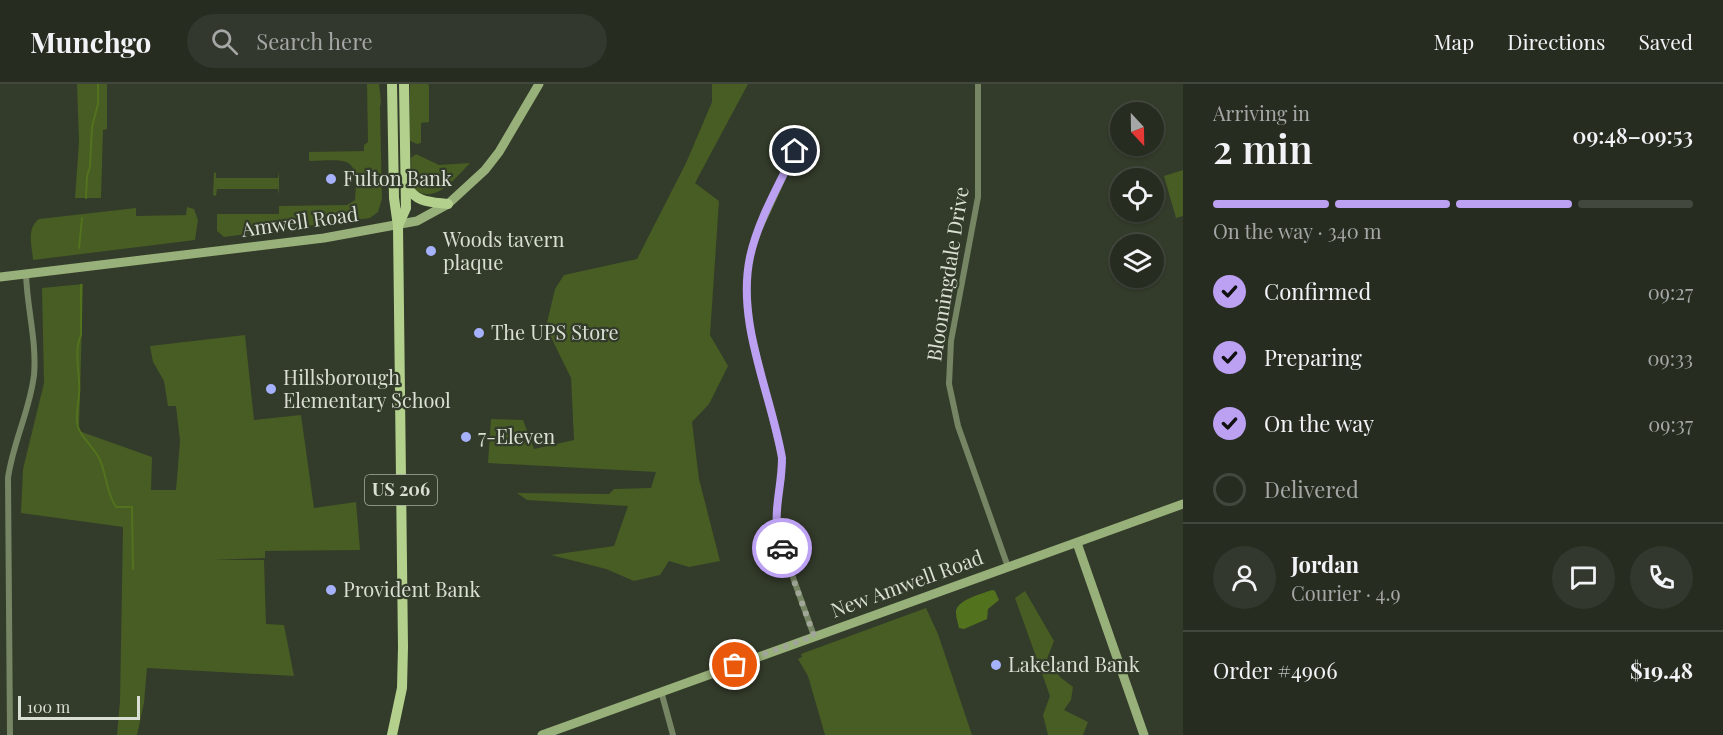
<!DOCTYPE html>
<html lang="en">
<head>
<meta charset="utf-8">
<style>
  :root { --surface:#262c20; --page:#32382d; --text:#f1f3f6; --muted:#a4a7a5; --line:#42483e; --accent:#bca0f2 }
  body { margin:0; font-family:"Playfair Display",serif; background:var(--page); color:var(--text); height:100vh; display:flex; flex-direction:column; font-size:22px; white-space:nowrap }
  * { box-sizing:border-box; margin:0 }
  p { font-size:20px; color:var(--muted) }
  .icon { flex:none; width:33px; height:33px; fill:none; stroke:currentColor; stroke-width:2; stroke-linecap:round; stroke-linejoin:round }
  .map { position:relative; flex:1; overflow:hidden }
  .side { display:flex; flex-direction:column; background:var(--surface); width:540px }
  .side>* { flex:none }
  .needle { width:39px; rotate:158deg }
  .controls { position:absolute; left:1110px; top:18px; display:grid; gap:12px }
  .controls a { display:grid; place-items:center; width:54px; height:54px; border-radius:50%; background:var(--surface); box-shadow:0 2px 4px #0004,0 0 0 2px var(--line); font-size:30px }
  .scale { position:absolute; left:18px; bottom:15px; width:122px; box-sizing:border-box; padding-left:6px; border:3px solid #dadfd4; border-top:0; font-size:16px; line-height:21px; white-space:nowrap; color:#dadfd4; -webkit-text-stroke:4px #333b2a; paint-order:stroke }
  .pin { position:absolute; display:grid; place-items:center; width:51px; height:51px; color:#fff; margin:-26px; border:3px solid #fff; border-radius:50%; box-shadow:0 2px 6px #0007 }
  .courier { position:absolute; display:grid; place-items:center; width:60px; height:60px; margin:-30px; border:4px solid #bca0f2; border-radius:50%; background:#fff; color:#222; box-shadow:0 2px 8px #0007 }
  .summary em { font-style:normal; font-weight:600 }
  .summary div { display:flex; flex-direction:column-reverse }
  .summary { display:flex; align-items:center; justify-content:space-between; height:102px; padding:0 30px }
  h1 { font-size:39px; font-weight:600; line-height:45px }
  .bar { display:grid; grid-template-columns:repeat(4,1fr); gap:9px 6px; align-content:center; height:72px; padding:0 30px }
  .bar i { height:8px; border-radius:4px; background:var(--line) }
  .bar .current { background:var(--accent) }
  .bar p { grid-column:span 4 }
  .line { display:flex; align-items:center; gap:15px; padding:0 30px; border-top:2px solid var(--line) }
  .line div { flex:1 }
  .round { display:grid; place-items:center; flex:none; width:63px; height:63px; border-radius:32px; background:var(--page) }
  ol { padding:0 30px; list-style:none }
  li { display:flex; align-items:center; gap:18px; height:66px }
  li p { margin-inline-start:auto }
  li .icon { padding:6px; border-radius:50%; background:var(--accent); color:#111; stroke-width:4 }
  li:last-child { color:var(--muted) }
  li i { width:33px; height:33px; border:3px solid var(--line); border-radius:50% }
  header { display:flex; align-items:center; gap:36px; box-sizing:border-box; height:84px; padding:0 30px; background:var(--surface); border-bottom:2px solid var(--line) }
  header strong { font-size:28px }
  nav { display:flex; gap:33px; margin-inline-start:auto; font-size:21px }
  .search { width:420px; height:54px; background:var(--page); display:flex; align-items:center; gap:15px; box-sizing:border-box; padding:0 21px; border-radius:33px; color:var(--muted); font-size:22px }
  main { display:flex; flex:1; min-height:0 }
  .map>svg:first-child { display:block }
  .green { fill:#475d23 }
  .water { fill:#53721e }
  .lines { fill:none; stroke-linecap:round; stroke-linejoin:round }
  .stream { stroke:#53721e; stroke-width:2 }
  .street { stroke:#768563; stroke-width:6 }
  .secondary { stroke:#98b07a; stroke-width:9 }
  .primary { stroke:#b3d18c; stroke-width:10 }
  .done { stroke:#a0a698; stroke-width:6; stroke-dasharray:0 10.8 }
  .route { stroke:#bca0f2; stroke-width:8 }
  .poi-dot { fill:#a6b1fc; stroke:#333b2a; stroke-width:2 }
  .labels { text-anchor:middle; stroke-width:4.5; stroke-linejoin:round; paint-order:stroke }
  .shield { fill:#333b2a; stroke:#a8aea1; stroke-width:1.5 }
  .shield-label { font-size:18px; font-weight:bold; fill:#dadfd4 }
  .poi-label { font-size:20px; fill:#dadfd4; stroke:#333b2a; text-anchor:start }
  .street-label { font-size:20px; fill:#dadfd4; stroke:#333b2a }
</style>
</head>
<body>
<header>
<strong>Munchgo</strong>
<div class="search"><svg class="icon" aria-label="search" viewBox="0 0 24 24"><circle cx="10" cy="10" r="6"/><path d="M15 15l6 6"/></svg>Search here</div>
<nav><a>Map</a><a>Directions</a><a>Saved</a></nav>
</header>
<main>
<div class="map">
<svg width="1183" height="651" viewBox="0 0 1183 651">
  <rect width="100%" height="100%" fill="#333b2a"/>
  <g class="green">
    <polygon points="77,0 107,0 107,45 103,46 101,114 75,114 79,58"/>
    <path d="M 367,0 L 379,0 L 381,18 L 380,23 L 382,115 L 378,128 L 370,134 L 224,153 L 217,147 L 217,130 L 279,130 L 279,122 L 347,121 L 355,116 C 359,70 348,76 309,77 L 309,68 L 364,67 L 364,61 L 368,58 Z"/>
    <polygon points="410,0 428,0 429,2 429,38 421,39 421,59 417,60 410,57"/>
    <polygon points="712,0 748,0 695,99 719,117 710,251 728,282 709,320 692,338 699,395 720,477 689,483 669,477 660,491 634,497 606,485 551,471 614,462 628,422 527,416 517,409 609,410 614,405 651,404 656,388 488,379 491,335 523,336 534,365 574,356 571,294 546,243 555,205 564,191 637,175 686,79 712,18"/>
    <path d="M 416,70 L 439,81 L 470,79 C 457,92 438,118 419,108 L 417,110 L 412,100 L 411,74 Z"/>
    <polygon points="1183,86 1183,132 1176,134 1164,92"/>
    <polygon points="279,87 279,111 278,105 217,105 216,112 213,111 214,88 216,89 216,94 278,94"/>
    <path d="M 187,123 L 194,125 L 198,136 L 195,156 L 33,176 C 32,161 26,145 39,135 L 136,124 L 136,132 L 186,131 Z"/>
    <polygon points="83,200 79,347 152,373 151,406 176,406 180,357 176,322 168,322 164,297 153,278 150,262 245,251 254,336 301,331 314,424 356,418 360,466 265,467 265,474 214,476 264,476 266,540 284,541 294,592 147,584 144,619 137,651 117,651 120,617 123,443 21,429 23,385 44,299 42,204"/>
    <polygon points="1025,507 1054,557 1047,575 1060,593 1073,603 1071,616 1064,626 1088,638 1083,651 1048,651 1043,631 1050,612 1015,514"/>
    <polygon points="926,524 938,550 972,651 825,651 808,592 798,575 802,573 801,570"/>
  </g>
  <path class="water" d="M 992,506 L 995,507 L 999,516 L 988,525 L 987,535 L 964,545 L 959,544 C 958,539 956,534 956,529 C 955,516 982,510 992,506 Z"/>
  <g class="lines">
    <g class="stream">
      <polyline points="86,114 87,92 90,83 92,43 98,20 98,0"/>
      <polyline points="79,164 82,134"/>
      <path d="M 81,201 L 81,251 C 73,268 81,293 79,311 C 78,321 75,333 78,343 C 81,353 94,364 99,374 C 107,390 106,409 116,423 L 132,423 L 133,485"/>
    </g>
    <g class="street">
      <polyline points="978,0 978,113 951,257 949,300 958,342 1008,483"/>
      <polyline points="804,48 759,146 750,171 746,202 751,247 782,374 782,391 776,427 776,446 814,552"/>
      <polyline points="661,607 673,651"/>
      <path d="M 10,651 L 8,394 C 13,358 30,326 34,291 C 37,258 27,224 26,190"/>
    </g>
    <g class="secondary">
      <polyline points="0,193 324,154 417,137 448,120 485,86 499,68 539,0"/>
      <polyline points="1077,459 1144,651"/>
      <polyline points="542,651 1183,420"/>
    </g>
    <g class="primary">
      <polyline points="392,0 394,114 398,142 403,563 402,604 392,651"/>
      <path d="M 407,102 C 416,119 431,118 448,120"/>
      <polyline points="398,142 406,124 404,0"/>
    </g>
  </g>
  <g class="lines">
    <polyline class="done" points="735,581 814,552 782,464"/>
    <path class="route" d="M 782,464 C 770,431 782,408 782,374 C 771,309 736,239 750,173 C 758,136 779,101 795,67"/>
  </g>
  <g class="poi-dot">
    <circle cx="331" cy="95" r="6"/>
    <circle cx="431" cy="167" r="6"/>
    <circle cx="479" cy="249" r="6"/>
    <circle cx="271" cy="305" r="6"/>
    <circle cx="466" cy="353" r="6"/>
    <circle cx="331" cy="506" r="6"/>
    <circle cx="996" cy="581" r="6"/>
  </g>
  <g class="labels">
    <rect class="shield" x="365" y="391" width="72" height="30" rx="4.5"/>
    <g class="shield-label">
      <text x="401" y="412">US 206</text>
    </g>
    <g class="poi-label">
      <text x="343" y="102">Fulton Bank</text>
      <text x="443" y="163">Woods tavern<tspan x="443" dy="23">plaque</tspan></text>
      <text x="491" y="256">The UPS Store</text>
      <text x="283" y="301">Hillsborough<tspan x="283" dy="23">Elementary School</tspan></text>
      <text x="478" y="360">7-Eleven</text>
      <text x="343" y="513">Provident Bank</text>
      <text x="1008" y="588">Lakeland Bank</text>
    </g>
    <g class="street-label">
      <text transform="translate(300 138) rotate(-8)" y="7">Amwell Road</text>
      <text transform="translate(948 190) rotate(-81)" y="7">Bloomingdale Drive</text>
      <text transform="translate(907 500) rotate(-20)" y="7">New Amwell Road</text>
    </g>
  </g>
</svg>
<div class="controls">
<a><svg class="needle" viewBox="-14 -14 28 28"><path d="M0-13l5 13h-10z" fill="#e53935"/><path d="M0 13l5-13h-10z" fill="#a4a7a5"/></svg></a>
<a><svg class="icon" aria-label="locate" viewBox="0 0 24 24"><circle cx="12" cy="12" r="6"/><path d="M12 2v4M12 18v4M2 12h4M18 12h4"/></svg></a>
<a><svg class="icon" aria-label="layers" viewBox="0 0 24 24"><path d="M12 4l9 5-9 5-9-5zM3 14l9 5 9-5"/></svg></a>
</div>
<div class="scale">100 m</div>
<div class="pin" style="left:735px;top:581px;background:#ea580c"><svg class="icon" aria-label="bag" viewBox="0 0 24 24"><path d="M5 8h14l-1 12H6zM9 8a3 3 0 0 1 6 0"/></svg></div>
<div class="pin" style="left:795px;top:67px;background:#1f2937"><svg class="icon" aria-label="home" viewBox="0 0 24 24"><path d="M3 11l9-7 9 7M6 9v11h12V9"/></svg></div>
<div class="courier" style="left:782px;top:464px"><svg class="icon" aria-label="car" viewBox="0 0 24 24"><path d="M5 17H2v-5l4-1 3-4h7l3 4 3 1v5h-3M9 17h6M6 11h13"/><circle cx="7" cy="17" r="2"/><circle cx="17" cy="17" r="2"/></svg></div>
</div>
<section class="side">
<div class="summary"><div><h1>2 min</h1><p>Arriving in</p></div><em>09:48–09:53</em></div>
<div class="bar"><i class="current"></i><i class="current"></i><i class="current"></i><i></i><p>On the way · 340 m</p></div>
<ol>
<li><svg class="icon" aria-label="check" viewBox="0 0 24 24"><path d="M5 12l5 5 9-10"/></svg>Confirmed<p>09:27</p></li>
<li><svg class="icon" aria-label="check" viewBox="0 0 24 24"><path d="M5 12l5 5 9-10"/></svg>Preparing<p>09:33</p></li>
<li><svg class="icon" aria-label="check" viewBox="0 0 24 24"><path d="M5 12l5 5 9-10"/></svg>On the way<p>09:37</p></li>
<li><i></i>Delivered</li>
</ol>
<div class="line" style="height:108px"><a class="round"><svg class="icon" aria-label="person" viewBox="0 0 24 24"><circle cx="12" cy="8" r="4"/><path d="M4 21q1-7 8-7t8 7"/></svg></a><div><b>Jordan</b><p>Courier · 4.9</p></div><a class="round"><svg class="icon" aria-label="chat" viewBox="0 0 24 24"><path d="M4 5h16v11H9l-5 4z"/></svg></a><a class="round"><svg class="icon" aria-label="phone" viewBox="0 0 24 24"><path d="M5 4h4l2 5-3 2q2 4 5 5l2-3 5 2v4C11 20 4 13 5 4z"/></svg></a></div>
<div class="line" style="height:78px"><div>Order #4906</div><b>$19.48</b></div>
</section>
</main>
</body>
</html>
